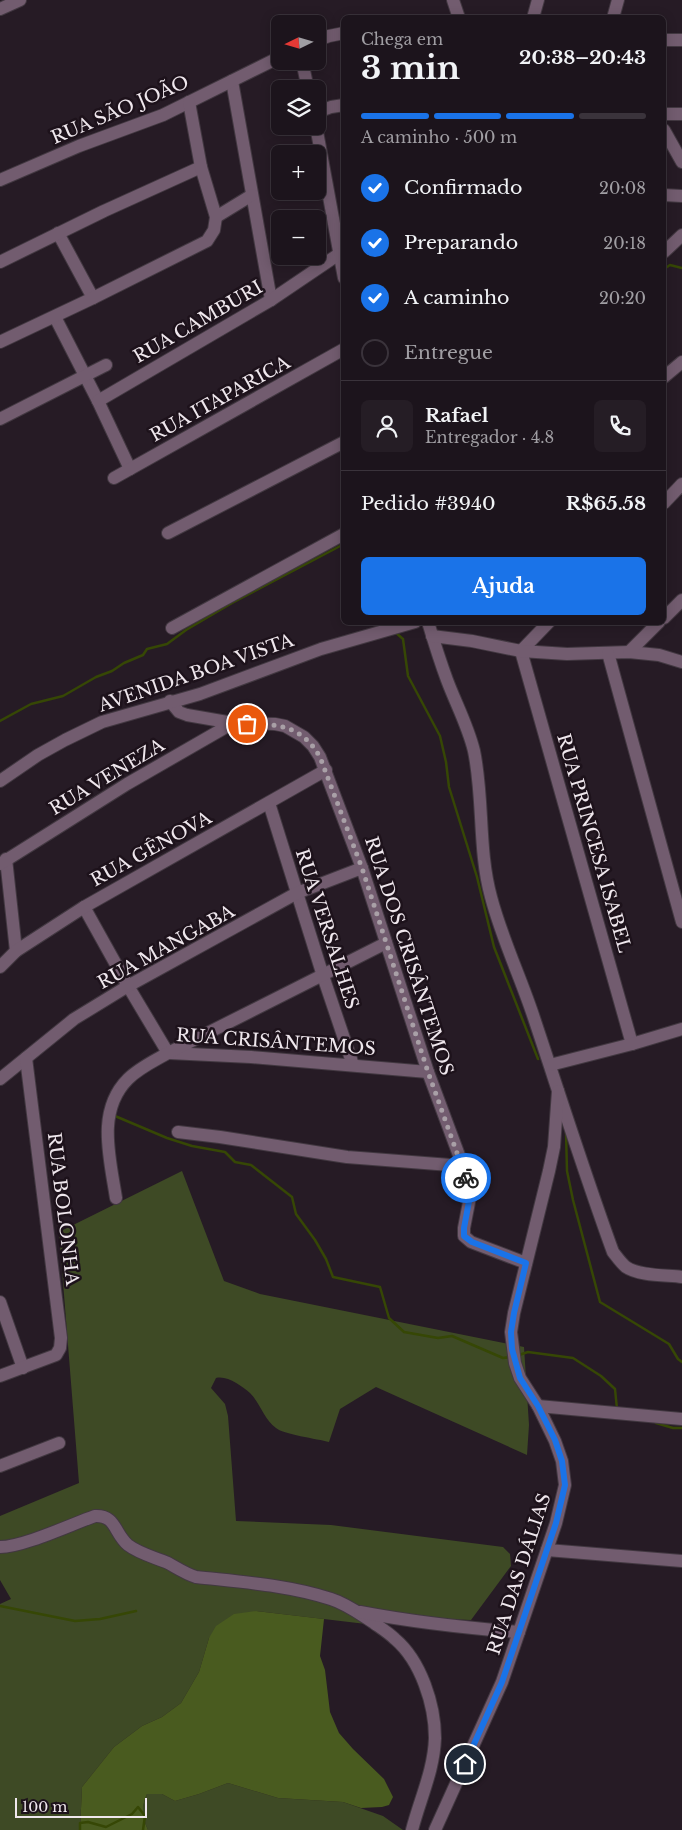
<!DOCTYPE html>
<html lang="pt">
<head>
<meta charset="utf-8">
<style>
  :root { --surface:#1c141c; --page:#251d25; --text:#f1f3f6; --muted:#a09ea3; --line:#3a333b; --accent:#1a73e8 }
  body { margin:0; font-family:"Libre Baskerville",serif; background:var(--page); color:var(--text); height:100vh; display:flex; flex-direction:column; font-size:19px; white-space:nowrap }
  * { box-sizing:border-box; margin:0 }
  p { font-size:16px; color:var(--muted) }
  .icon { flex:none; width:28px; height:28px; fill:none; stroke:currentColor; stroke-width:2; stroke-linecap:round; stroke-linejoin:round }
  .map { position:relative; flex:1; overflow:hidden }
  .side { position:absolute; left:341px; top:15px; width:325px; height:610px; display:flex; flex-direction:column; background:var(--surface); border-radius:8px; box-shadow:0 2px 12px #0003,0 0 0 1px var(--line) }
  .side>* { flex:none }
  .needle { width:32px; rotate:265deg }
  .controls { position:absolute; left:271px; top:15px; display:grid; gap:10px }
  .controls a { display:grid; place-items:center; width:55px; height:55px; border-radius:8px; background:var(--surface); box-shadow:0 2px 12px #0003,0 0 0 1px var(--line); font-size:25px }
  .scale { position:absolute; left:15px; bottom:12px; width:132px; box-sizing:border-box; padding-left:5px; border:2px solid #efe7ed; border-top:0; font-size:14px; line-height:18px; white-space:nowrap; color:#efe7ed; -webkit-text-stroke:4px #1d121b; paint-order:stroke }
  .pin { position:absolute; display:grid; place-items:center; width:42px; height:42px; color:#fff; margin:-21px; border:2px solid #fff; border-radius:50%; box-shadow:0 1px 5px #0007 }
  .courier { position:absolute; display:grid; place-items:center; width:50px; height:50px; margin:-25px; border:4px solid #1a73e8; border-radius:50%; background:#fff; color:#222; box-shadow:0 1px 6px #0007 }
  .headline em { font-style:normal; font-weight:700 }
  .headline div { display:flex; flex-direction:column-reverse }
  .headline { display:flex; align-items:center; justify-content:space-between; height:85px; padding:0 20px }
  h1 { font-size:32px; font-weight:700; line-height:38px }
  .bar { display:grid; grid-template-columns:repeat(4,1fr); gap:8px 5px; align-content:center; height:60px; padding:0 20px }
  .bar i { height:6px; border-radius:4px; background:var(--line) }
  .bar .current { background:var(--accent) }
  .bar p { grid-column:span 4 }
  .line { display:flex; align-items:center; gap:12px; padding:0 20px; border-top:1px solid var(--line) }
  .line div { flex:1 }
  .round { display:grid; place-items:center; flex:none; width:52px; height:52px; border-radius:8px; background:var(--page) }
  ol { padding:0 20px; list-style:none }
  li { display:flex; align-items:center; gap:15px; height:55px }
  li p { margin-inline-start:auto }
  li .icon { padding:5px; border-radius:50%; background:var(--accent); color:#fff; stroke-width:4 }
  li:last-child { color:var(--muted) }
  li i { width:28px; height:28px; border:2px solid var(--line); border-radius:50% }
  .primary-button { display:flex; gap:10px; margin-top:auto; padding:10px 20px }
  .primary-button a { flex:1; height:58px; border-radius:8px; background:var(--accent); color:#fff; font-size:20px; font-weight:700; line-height:58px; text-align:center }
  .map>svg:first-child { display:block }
  .green { fill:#3e4a25 }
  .forest { fill:#495b1f }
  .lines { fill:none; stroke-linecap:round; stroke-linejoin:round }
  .stream { stroke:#364705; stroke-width:2.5 }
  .minor-casing { stroke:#423841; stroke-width:14 }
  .minor { stroke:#725c6f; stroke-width:12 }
  .done { stroke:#a9a0a7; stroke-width:5; stroke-dasharray:0 9 }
  .route { stroke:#1a73e8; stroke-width:6 }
  .labels { text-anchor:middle; stroke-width:5; stroke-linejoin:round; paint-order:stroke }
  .street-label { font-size:18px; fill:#efe7ed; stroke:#1d121b }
</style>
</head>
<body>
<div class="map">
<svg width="682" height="1830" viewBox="0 0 682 1830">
  <rect width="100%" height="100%" fill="#261b25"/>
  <g class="green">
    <path d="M 182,1171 L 224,1281 L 260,1294 L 524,1347 L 529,1425 L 527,1455 L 376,1387 L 340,1409 L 329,1442 C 318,1439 282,1434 276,1428 C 264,1419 260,1403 250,1393 C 242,1386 227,1375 216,1378 L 211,1388 L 225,1404 L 228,1416 L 236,1521 L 331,1525 L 503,1547 L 510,1554 L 511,1566 L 471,1620 L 367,1616 L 366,1624 L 256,1611 L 209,1638 L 199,1672 L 181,1703 L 162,1717 L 142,1726 L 114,1747 L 82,1787 L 80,1830 L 0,1830 L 0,1604 L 11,1599 L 0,1580 L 0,1516 L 79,1483 L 59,1232 Z"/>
    <path d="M 228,1783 L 278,1798 L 343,1802 L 383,1816 L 403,1830 L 148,1830 C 142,1817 141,1807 147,1794 L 162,1794 L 175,1801 L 199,1794 Z"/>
  </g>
  <path class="forest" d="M 256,1611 L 324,1619 L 320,1656 L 325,1670 L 330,1712 L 339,1733 L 353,1749 L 384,1779 L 393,1797 L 389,1805 L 382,1807 L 361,1808 L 343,1802 L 278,1798 L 228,1783 L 199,1794 L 175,1801 L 162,1794 L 147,1794 C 141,1807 142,1817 148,1830 L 80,1830 L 82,1787 L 114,1747 L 142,1726 L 162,1717 L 181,1703 L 199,1672 L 209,1638 L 216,1626 L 234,1614 Z"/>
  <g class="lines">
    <g class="stream">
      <polyline points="664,269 670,265 682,268"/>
      <polyline points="395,632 403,639 408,676 440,736 446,762 449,787 477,877 494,947 538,1059"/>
      <polyline points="0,721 31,704 63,696 96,677 112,671 124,663 143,655 147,649 167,644 186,630 232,603 344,544"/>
      <polyline points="115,1116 167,1138 192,1146 225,1152 235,1162 251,1165 292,1197 296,1214 315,1240 326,1259 333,1277 380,1287 389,1318 404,1332 438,1338 452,1336 503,1358 511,1357"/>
      <polyline points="566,1132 567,1171 573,1200 600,1302 669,1344 678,1359 682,1362"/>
      <polyline points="519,1355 528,1352 573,1358 601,1376 615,1389 617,1409"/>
      <polyline points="656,1423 673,1428 682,1428"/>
      <polyline points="0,1606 75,1621 100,1619 136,1611"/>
      <polyline points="80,1830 80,1823 88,1822 106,1827 132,1814 138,1807 145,1816 143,1830"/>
    </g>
    <g class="minor-casing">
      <g id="minor">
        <polyline points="453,0 459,18"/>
        <polyline points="0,9 20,0"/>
        <polyline points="533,18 538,0"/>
        <polyline points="613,18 618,0"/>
        <polyline points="318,40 329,36 344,33"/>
        <polyline points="664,40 682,40"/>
        <polyline points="302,61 308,89"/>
        <polyline points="232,81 271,300"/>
        <polyline points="318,112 331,107 344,105"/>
        <polyline points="664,114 682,114"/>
        <polyline points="316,126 344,278"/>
        <polyline points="664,130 682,162"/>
        <polyline points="0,180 79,146 163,115 280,57"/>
        <polyline points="664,195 682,196"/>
        <polyline points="216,217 252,195"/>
        <polyline points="58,233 93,298"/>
        <polyline points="664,252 682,235"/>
        <polyline points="0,262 104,211 201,167"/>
        <polyline points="55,317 98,401 130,469"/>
        <polyline points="0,342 93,298 207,241 214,230 216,217 201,167 189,102"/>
        <polyline points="664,377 682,362"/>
        <polyline points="98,401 271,300 339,254"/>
        <polyline points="0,419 106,365"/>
        <polyline points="114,478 344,349"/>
        <polyline points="664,503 682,484"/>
        <polyline points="168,533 344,442"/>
        <polyline points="664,618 682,600"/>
        <path d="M 428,622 C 434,642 440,661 447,680 C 456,704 468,726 474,751 C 484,799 478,850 491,897 C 502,939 521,978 534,1018 C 560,1096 585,1175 613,1252 C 617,1257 621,1263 626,1267 C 639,1276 667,1275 682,1277"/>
        <polyline points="549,622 521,651 632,1044"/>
        <polyline points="172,628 344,534"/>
        <polyline points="432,636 472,641 521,651 567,654 629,652 659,655 682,662"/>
        <polyline points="629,652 659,622"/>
        <polyline points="608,653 682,922"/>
        <polyline points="170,701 179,712 187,715 233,723 275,724 285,726 304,737 313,746 320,757 362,868 428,1072 463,1166 470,1197 464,1228 464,1236 471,1242 526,1263"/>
        <polyline points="0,781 38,755 65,740 102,722 200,694 321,649 415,622"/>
        <polyline points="269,803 323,976 353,1065"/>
        <polyline points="6,859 16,951"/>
        <polyline points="0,864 127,784 233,723"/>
        <polyline points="84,907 128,986 168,1053"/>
        <polyline points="0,967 16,951 84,907 326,770"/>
        <polyline points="169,1053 251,1057 428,1072"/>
        <polyline points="550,1065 632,1044 682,1029"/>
        <polyline points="0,1079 74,1019 128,986 297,893 362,868"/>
        <polyline points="178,1132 220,1137 347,1157 463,1166"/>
        <path d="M 116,1198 C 110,1158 96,1111 128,1079 C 139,1068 154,1061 168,1053 L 386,943"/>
        <polyline points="0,1302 23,1368"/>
        <polyline points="0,1376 56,1355 60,1348 61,1338 26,1058"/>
        <polyline points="538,1406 682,1419"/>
        <polyline points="0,1466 59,1443"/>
        <path d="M 0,1547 C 23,1547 72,1524 95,1516 C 116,1515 114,1533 128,1545 C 140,1554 154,1557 168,1563 C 177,1568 186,1574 196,1577 C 241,1582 288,1585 331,1599 C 347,1604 360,1614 374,1623 C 381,1628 389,1633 395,1639 C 421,1661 435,1705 435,1738 C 434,1770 420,1799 412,1830"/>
        <polyline points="547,1550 682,1561"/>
        <path d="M 360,1612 C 413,1622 466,1628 519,1632"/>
        <polyline points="435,1830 502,1682 556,1523 565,1485 562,1461 555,1441 538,1406 520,1378 515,1363 511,1332 514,1313 549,1171 554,1147 558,1091"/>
      </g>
    </g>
    <use href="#minor" class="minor"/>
  </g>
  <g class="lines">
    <path class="done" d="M 247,724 C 280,724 302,726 320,757 L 362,868 L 428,1072 L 466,1178"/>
    <polyline class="route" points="465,1764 502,1682 556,1523 565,1485 562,1461 555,1440 538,1406 520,1378 512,1349 511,1332 514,1313 526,1263 472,1242 464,1236 464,1228 470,1196 466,1178"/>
  </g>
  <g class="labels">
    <g class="street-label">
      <text transform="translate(120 110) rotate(-23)" y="6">RUA SÃO JOÃO</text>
      <text transform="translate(198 322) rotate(-30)" y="6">RUA CAMBURI</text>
      <text transform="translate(220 399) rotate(-29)" y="6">RUA ITAPARICA</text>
      <text transform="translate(196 673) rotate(-19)" y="6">AVENIDA BOA VISTA</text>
      <text transform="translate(107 777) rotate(-31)" y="6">RUA VENEZA</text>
      <text transform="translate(594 843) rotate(74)" y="6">RUA PRINCESA ISABEL</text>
      <text transform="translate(151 849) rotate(-29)" y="6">RUA GÊNOVA</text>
      <text transform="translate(327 929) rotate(72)" y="6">RUA VERSALHES</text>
      <text transform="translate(166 947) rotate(-29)" y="6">RUA MANGABA</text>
      <text transform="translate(409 956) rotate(72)" y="6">RUA DOS CRISÂNTEMOS</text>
      <text transform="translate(276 1042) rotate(4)" y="6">RUA CRISÂNTEMOS</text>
      <text transform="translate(63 1209) rotate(83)" y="6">RUA BOLONHA</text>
      <text transform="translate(519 1574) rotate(-72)" y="6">RUA DAS DÁLIAS</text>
    </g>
  </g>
</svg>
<div class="controls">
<a><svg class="needle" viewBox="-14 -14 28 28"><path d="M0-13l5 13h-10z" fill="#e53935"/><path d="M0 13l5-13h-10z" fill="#a09ea3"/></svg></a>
<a><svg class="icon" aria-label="layers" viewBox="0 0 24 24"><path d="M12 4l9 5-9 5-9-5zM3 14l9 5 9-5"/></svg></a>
<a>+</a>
<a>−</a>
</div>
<div class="scale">100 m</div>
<div class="pin" style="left:247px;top:724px;background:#ea580c"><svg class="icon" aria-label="bag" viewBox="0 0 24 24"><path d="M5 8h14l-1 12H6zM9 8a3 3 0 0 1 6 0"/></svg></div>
<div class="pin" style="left:465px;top:1764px;background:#1f2937"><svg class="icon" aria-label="home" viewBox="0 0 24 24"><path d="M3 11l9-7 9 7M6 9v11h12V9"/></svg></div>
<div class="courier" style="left:466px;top:1178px"><svg class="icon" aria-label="bike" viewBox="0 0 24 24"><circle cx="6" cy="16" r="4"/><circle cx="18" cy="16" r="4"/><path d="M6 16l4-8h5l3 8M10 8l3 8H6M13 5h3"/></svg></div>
<section class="side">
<div class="headline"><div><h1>3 min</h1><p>Chega em</p></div><em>20:38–20:43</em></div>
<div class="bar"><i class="current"></i><i class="current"></i><i class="current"></i><i></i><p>A caminho · 500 m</p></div>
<ol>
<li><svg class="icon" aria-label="check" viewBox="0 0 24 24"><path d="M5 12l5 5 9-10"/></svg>Confirmado<p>20:08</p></li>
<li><svg class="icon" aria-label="check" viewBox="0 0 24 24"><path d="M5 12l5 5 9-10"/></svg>Preparando<p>20:18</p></li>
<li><svg class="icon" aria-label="check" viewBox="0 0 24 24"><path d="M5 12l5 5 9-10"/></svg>A caminho<p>20:20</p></li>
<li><i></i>Entregue</li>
</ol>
<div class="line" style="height:90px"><a class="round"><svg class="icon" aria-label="person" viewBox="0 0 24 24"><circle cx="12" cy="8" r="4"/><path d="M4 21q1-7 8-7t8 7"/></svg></a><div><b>Rafael</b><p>Entregador · 4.8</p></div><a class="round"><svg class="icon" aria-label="phone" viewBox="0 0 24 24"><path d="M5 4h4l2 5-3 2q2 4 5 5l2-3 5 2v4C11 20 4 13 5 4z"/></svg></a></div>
<div class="line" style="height:65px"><div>Pedido #3940</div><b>R$65.58</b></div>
<div class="primary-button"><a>Ajuda</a></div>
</section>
</div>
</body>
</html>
